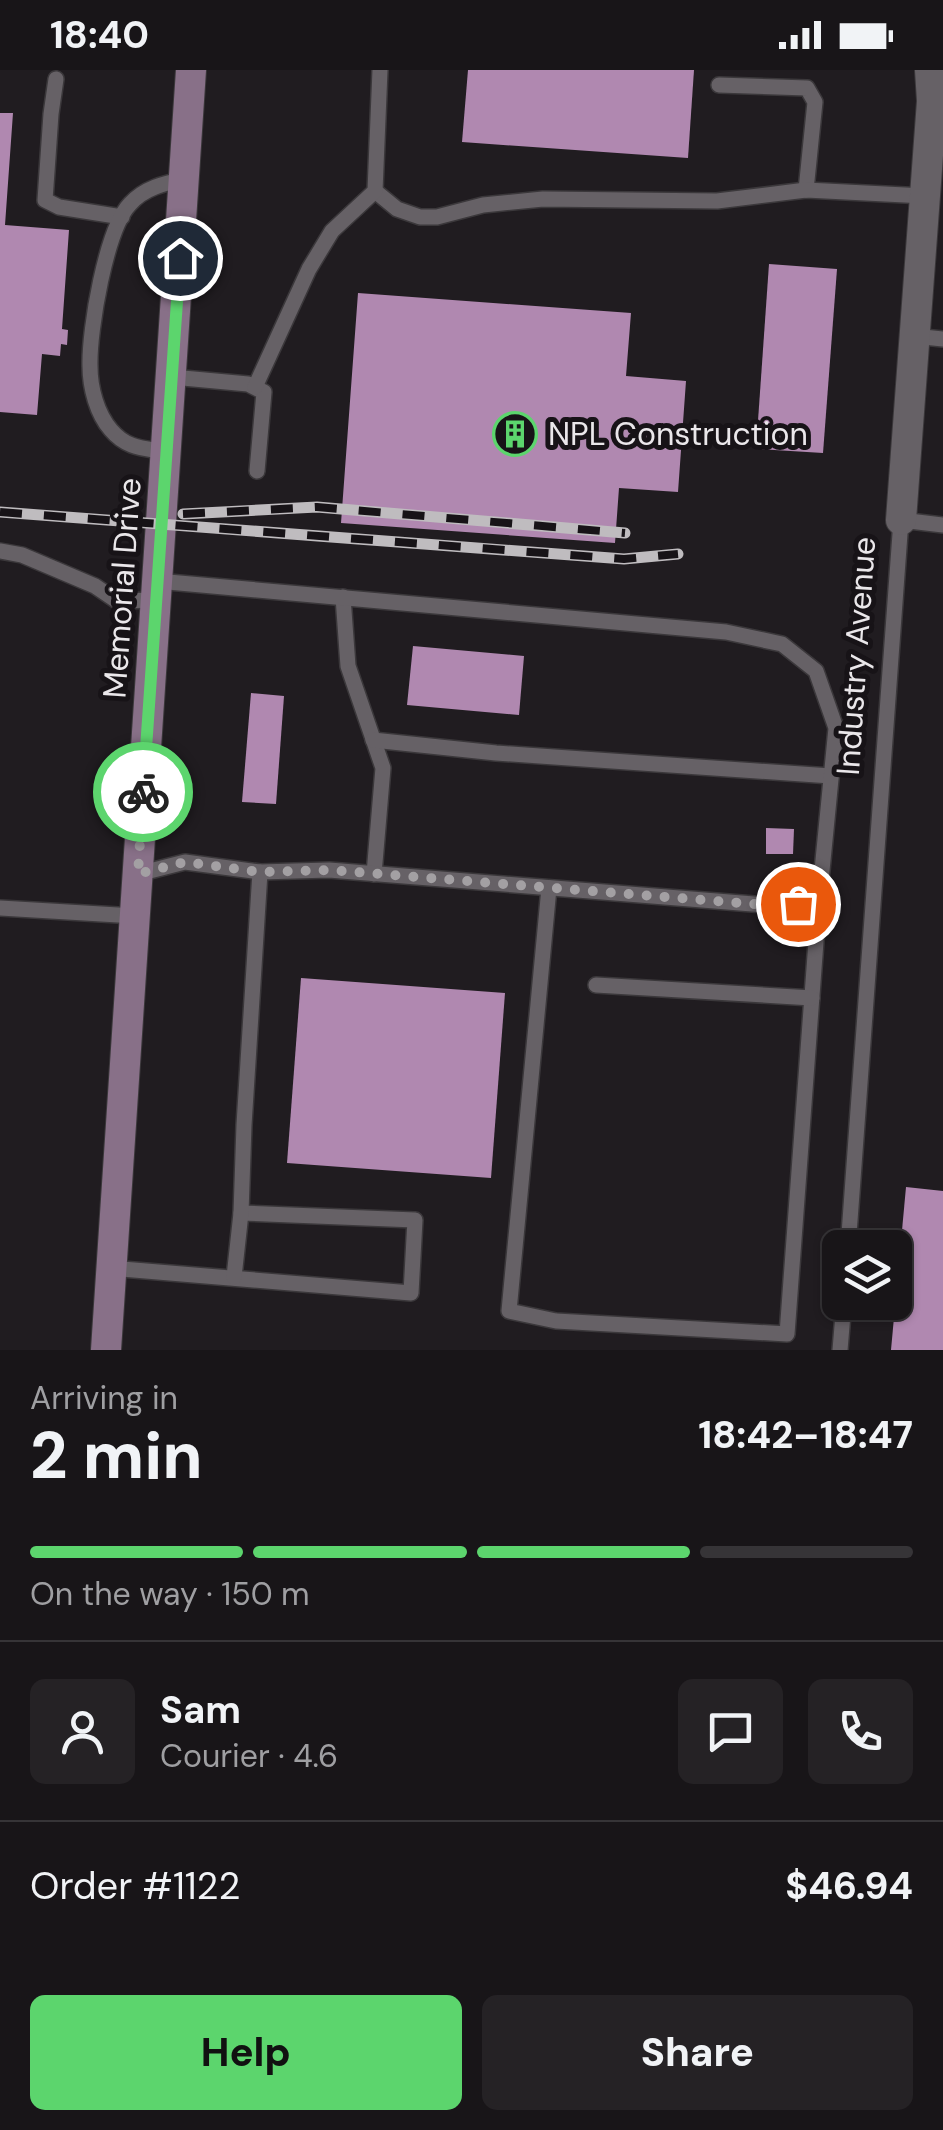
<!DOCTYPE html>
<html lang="en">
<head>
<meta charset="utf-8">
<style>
  :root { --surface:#181518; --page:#252225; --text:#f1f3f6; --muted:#9f9fa2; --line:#363437; --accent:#5cd56d }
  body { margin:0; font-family:"DM Sans",sans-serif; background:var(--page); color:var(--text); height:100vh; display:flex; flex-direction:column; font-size:38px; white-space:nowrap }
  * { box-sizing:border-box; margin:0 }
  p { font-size:32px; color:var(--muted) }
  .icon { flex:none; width:55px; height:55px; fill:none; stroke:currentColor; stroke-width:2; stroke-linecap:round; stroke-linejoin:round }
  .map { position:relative; height:1280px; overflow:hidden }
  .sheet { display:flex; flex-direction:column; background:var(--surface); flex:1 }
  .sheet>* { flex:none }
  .buttons { position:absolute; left:822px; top:1160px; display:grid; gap:20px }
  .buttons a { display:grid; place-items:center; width:90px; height:90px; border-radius:15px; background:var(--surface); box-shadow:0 2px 8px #0004,0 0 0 2px var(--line); font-size:50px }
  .pin { position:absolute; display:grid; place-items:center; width:85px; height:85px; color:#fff; margin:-42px; border:5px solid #fff; border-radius:50%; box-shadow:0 2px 10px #0007 }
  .courier { position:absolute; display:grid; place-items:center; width:100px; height:100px; margin:-50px; border:8px solid #5cd56d; border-radius:50%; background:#fff; color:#222; box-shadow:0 2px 12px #0007 }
  .overview em { font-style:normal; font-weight:800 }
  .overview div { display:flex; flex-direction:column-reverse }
  .overview { display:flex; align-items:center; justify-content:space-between; height:170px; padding:0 30px }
  h1 { font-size:65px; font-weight:800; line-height:75px }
  .bar { display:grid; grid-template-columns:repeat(4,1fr); gap:15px 10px; align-content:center; height:120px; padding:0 30px }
  .bar i { height:12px; border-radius:8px; background:var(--line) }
  .bar .current { background:var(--accent) }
  .bar p { grid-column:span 4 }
  .line { display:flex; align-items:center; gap:25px; padding:0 30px; border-top:2px solid var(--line) }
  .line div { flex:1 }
  .round { display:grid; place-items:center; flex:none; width:105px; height:105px; border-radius:15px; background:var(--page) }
  .button { display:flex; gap:20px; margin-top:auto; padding:20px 30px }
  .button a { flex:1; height:115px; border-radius:15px; background:var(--accent); color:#111; font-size:40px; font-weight:800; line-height:115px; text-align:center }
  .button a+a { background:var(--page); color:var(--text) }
  .status { display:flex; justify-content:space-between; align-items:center; height:70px; padding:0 50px; background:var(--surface); direction:ltr }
  .status svg { height:28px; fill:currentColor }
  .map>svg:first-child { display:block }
  .building { fill:#b088b0 }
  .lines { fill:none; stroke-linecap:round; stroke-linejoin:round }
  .lane-casing { stroke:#3b383b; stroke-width:18 }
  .street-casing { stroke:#3b383b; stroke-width:32 }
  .secondary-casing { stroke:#3b383b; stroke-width:32 }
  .lane { stroke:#666166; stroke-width:15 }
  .street { stroke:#666166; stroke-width:30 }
  .secondary { stroke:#887088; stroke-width:30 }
  .rail-casing { stroke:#bfbcbf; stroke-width:11 }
  .rail { stroke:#171317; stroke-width:8; stroke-dasharray:22; stroke-linecap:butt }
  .done { stroke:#a3a0a3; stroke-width:10; stroke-dasharray:0 18 }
  .route { stroke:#5cd56d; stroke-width:12 }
  .labels { text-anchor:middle; stroke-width:10; stroke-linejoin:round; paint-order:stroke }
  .poi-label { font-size:32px; fill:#eae7ea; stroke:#171317; text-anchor:start }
  .street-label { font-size:32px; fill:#eae7ea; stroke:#171317 }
</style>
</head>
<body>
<div class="status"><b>18:40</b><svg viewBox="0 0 49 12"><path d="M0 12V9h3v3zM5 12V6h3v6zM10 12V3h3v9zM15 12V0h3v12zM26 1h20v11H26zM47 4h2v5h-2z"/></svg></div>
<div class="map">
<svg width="943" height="1280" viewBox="0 0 943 1280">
  <rect width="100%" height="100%" fill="#201c20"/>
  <g class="building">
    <polygon points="468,0 694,0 688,88 462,72"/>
    <polygon points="0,43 13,43 5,155 69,160 62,259 68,260 67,275 61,274 60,286 42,284 37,345 0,342"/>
    <polygon points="769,194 837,199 823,383 756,379"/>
    <polygon points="358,223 631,243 626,306 686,311 678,422 619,418 615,473 341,453"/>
    <polygon points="413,576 524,586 519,645 407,635"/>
    <polygon points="251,623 284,626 276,734 242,732"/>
    <polygon points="766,758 794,759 793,784 766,784"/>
    <polygon points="301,908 505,923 491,1108 287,1093"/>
    <polygon points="906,1117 943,1121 943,1280 891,1280"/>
  </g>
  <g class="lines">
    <g class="lane-casing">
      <g id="lane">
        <polyline points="56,9 51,44 45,130 59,137 122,147"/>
        <polyline points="719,15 807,18 815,32 806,120"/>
        <polyline points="375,121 397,139 420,147 437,147 483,135 543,129 717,131 806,120 925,126"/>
        <polyline points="914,266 943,269"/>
        <polyline points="172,307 248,314 264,322 257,401"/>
        <polyline points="255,317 309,199 332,161 375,121 380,0"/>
        <path d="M 166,382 C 144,378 127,379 111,360 C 97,344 90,318 90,296 C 89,260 106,159 130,134 C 144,118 165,113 185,109"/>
        <polyline points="0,481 22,485 95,516 117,531 155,530"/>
        <polyline points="343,527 348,596 383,698 374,804"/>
        <polyline points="373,670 496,683 831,706"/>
        <polyline points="138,804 185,792 260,802 329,800 778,836 819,831 836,658 816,601 782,574 726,562 157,511"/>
        <polyline points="549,818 509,1241 556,1251 787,1264 819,831"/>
        <polyline points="0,838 135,846"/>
        <polyline points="596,915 812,928"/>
        <polyline points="848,1178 901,450 943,455"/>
        <polyline points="110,1198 411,1223 415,1150 241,1143"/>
        <polyline points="234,1207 241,1143 244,1055 260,802"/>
        <polyline points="840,1280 844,1232"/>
      </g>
    </g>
    <g class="street-casing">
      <polyline id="street" points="901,450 932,31 930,0"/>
    </g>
    <g class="secondary-casing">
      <polyline id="secondary" points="106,1280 191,0"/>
    </g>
    <use href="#lane" class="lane"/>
    <use href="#street" class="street"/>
    <use href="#secondary" class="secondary"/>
    <g class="rail-casing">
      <g id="rail">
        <polyline points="0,442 624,489 678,484"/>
        <polyline points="183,444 317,437 625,463"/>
      </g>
    </g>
    <use href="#rail" class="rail"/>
  </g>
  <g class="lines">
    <polyline class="done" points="143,722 138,804 185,792 260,802 330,800 778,836 798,834"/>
    <polyline class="route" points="143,722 180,188"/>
  </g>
  <defs>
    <g id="building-ring" transform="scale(2.25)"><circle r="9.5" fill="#171317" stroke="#5cd56d" stroke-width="1.5"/><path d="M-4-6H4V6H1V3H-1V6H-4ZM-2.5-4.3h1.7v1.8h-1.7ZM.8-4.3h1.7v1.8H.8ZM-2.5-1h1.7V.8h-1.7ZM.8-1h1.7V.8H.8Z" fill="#5cd56d"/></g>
  </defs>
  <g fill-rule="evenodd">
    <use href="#building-ring" x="515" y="364"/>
  </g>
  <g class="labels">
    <g class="poi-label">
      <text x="548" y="375">NPL Construction</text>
    </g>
    <g class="street-label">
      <text transform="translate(122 518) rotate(-86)" y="11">Memorial Drive</text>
      <text transform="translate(856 586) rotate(-86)" y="11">Industry Avenue</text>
    </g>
  </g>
</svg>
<div class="buttons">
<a><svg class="icon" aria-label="layers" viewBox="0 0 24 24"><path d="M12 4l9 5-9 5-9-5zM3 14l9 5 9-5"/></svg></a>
</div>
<div class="pin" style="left:798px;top:834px;background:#ea580c"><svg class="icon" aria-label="bag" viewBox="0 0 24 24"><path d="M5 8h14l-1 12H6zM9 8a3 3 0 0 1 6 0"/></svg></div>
<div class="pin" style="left:180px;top:188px;background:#1f2937"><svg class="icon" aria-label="home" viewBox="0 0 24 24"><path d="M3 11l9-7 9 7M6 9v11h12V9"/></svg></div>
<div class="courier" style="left:143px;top:722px"><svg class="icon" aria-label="bike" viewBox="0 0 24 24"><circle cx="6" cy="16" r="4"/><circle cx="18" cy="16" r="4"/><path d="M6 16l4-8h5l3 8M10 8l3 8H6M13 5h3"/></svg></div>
</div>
<section class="sheet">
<div class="overview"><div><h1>2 min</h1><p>Arriving in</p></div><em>18:42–18:47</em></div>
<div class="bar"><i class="current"></i><i class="current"></i><i class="current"></i><i></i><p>On the way · 150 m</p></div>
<div class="line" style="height:180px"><a class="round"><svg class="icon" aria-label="person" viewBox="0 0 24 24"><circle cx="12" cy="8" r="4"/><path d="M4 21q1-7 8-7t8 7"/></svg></a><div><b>Sam</b><p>Courier · 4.6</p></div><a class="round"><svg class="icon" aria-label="chat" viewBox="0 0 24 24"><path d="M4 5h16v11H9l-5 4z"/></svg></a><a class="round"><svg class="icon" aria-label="phone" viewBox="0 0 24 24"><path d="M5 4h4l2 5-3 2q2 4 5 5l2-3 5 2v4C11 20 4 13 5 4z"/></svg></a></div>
<div class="line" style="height:130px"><div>Order #1122</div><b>$46.94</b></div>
<div class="button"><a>Help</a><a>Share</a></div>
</section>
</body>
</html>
